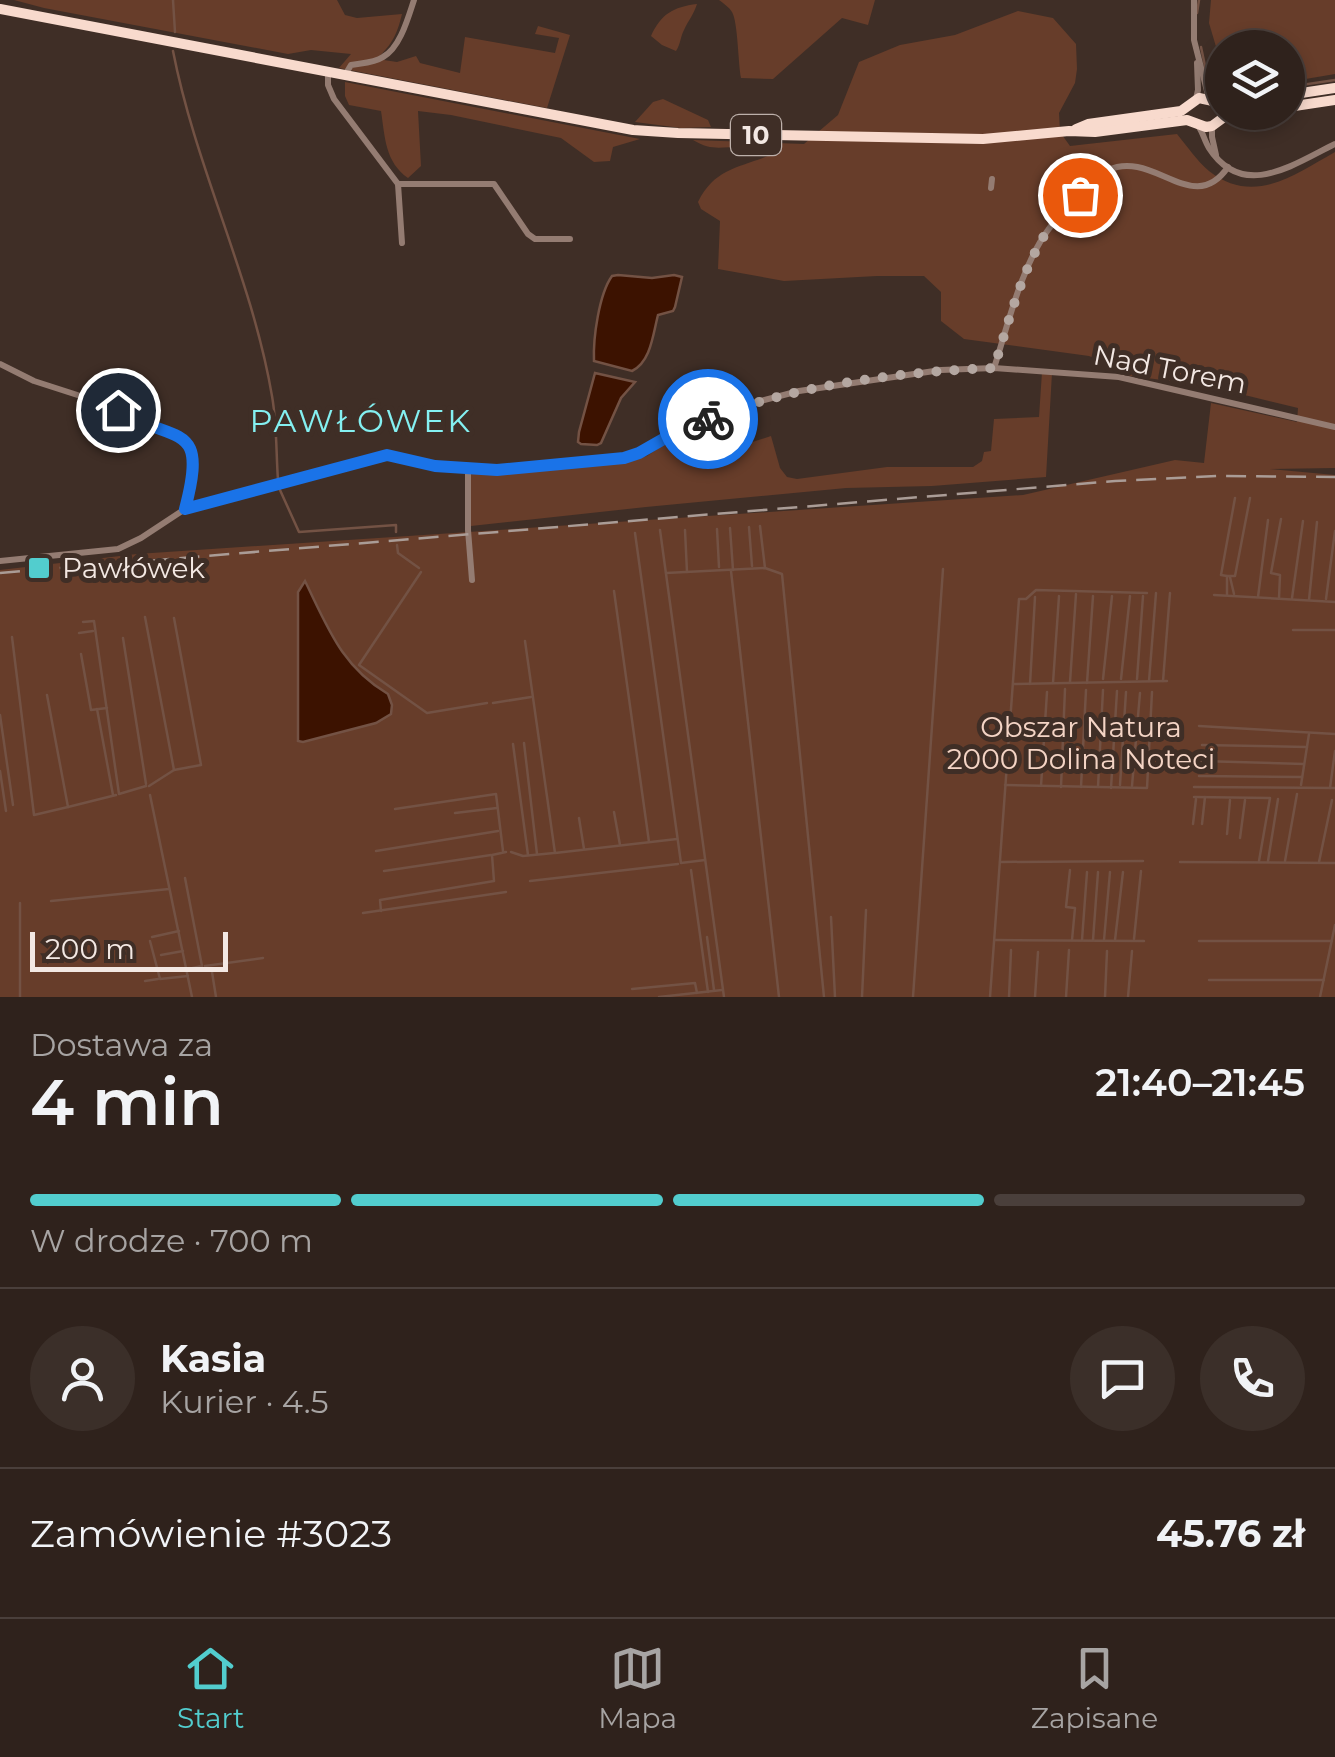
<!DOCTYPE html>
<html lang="pl">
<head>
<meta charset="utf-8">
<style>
  :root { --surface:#2f221c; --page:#3b2f29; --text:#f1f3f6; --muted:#a7a4a3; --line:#4a3f3b; --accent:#52cdce }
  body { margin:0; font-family:Montserrat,sans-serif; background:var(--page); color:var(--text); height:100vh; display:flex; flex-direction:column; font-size:38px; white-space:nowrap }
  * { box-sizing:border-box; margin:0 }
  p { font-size:32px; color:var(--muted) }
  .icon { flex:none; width:55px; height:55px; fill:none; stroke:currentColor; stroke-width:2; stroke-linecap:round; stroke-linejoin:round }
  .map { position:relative; height:997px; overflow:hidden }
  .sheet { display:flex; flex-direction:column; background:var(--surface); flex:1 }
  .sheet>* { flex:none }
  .tools { position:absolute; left:1205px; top:30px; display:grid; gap:20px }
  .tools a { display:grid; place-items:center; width:100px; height:100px; border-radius:50%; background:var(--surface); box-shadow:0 5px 15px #0003,0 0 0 2px var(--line); font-size:50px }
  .scale { position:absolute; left:30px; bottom:25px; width:198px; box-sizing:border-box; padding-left:10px; border:5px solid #f3e8e3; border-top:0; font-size:28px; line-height:35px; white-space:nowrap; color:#f3e8e3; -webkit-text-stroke:8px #3f2e26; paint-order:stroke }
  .pin { position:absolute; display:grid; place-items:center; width:85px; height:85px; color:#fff; margin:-42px; border:5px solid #fff; border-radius:50%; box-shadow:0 2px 10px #0007 }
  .courier { position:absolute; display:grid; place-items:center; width:100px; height:100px; margin:-50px; border:8px solid #1a73e8; border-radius:50%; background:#fff; color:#222; box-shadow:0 2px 12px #0007 }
  .summary em { font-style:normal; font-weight:600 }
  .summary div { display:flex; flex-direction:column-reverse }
  .summary { display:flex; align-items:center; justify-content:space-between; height:170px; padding:0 30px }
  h1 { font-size:65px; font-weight:600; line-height:75px }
  .bar { display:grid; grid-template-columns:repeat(4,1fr); gap:15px 10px; align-content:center; height:120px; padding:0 30px }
  .bar i { height:12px; border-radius:8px; background:var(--line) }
  .bar .selected { background:var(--accent) }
  .bar p { grid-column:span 4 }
  .line { display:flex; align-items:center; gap:25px; padding:0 30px; border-top:2px solid var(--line) }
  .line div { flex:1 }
  .round { display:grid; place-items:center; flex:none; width:105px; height:105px; border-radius:52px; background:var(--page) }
  .tabs { display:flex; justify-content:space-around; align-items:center; height:140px; border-top:2px solid var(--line); background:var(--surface); font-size:28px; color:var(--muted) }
  .tabs a { display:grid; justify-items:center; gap:5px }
  .tabs .selected { color:var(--accent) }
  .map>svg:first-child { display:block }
  .green { fill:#673d2a }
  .water { fill:#3c1200; stroke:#735244; stroke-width:2.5 }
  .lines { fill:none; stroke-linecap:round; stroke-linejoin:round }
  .stream { stroke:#735244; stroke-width:2.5 }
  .minor { stroke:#947c72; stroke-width:6 }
  .trunk { stroke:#f8dacd; stroke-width:10 }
  .rail { stroke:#aa9c96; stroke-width:2.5; stroke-dasharray:20 10; stroke-linecap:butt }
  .done { stroke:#b4a7a1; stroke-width:10; stroke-dasharray:0 18 }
  .route { stroke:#1a73e8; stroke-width:12 }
  .poi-dot { fill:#52cdce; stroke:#3f2e26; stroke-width:4 }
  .labels { text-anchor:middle; stroke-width:10; stroke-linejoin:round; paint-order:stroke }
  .shield { fill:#3f2e26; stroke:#bdb0aa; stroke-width:2.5 }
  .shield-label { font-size:25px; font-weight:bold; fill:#f3e8e3 }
  .street-label { font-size:28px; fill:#f3e8e3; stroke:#3f2e26 }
  .poi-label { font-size:28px; fill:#f3e8e3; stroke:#3f2e26; text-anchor:start }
  .park-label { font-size:28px; fill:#f4d4c5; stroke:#3f2e26 }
  .quarter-label { font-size:32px; letter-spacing:2.5px; fill:#84f0f1; stroke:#3f2e26 }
</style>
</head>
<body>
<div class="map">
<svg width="1335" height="997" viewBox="0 0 1335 997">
  <rect width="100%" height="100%" fill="#3f2e26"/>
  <g class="green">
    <path d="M 14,0 L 337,0 L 345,15 L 357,18 L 402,14 C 397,35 392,44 377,59 L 397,62 L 416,56 L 420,63 L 460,73 L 465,37 L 555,53 L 559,38 L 535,34 L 538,26 L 570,35 L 547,108 L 339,68 L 351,54 L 311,50 L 288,54 L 44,8 Z"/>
    <path d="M 719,0 L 875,0 L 868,25 L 842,18 L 773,79 L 741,78 C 738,63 738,22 732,12 C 729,7 724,4 719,0 Z"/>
    <polygon points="1211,0 1335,0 1335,74 1288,82 1288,48 1222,48 1222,67 1209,23"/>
    <path d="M 697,4 C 694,14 688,21 684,30 C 680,38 681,43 676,51 L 662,45 L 651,36 C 661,14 673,7 697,4 Z"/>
    <path d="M 1018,11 L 1053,18 L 1076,44 L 1077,69 L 1075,83 L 1059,113 L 1060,132 L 1070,146 L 1177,134 C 1187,146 1197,161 1209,171 C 1254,206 1294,175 1335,152 L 1335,468 L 1270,469 L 1335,475 L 1335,997 L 0,997 L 0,570 L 137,554 L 1023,495 L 1175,460 L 1204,463 L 1211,403 L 1297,422 L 1298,408 L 1208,386 L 1124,375 L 1116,367 L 1089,356 L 964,339 L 941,321 L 941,292 L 924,276 L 877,276 L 784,281 L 718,269 L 720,221 L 701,209 L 698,202 C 716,166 742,168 775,153 C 767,151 758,147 750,147 C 727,144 716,154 693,140 L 804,144 L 838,115 L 859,62 L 900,45 L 955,35 Z"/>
    <path d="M 345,82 L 640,139 L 613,147 L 610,161 L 594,162 L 561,138 L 451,115 L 418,111 L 421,166 L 408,178 C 385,162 385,137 381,111 L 349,105 L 345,96 Z"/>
    <polygon points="663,99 708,120 711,127 681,128 635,122 653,102"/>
    <polygon points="1042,372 1052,373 1046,477 932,486 846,488 646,507 471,526 471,470 490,472 554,466 624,463 647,456 675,437 693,429 700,459 771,436 780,468 787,477 797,479 887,467 973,467 982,461 984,452 991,451 994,419 1039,417"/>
  </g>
  <g class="water">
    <path d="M 618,275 L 652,278 L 674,275 L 682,277 L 675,307 L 673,311 L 658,315 C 653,334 651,362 632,371 L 594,361 C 593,338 599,294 612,276 Z"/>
    <polygon points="595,373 635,382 621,398 601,443 597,445 581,444 578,442 579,432"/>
    <path d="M 305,581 C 328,628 342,667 388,694 L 392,705 L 391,714 L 376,723 L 303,742 L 298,741 L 298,592 Z"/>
  </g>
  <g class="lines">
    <g class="stream">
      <polyline points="173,0 175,32"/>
      <polyline points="1197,13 1199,0"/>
      <polyline points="1201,47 1209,85"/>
      <path d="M 173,51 C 196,169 252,278 272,396 C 277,424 276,453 278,480"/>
      <polyline points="1288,87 1335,80"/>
      <polyline points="1211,92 1217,96 1222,96"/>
      <polyline points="280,490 299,532 396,525 396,532"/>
      <polyline points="760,526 765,568"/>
      <polyline points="749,527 752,566"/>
      <polyline points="730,528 733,570"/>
      <polyline points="717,529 719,567"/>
      <polyline points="660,530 724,997"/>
      <polyline points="685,530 687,572"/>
      <polyline points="635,533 681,863 705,860"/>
      <polyline points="397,545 398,553 419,568"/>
      <polyline points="731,571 779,997"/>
      <polyline points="421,572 359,665 427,713 487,703"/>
      <polyline points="666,573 765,568 782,574 824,997"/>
      <polyline points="1227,576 1235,576 1250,498"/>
      <polyline points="1230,577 1234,594"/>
      <polyline points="614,591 649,842"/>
      <polyline points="1214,595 1335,602"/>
      <polyline points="1227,595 1227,576 1221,575 1235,498"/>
      <polyline points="1258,597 1268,520"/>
      <polyline points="1279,598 1280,575 1271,573 1281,519"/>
      <polyline points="1292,598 1303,521"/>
      <polyline points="1326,599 1335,531"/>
      <polyline points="1309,600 1317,522"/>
      <polyline points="145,617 174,770 149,786"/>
      <polyline points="174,618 201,765 174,770"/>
      <polyline points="83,622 94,621 119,794 146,786"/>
      <polyline points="1293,630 1335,630"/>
      <polyline points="79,633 93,631"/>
      <polyline points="12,637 34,815 68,807"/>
      <polyline points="123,638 146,784"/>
      <polyline points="525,641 555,853 677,839"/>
      <polyline points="81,654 91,710 107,708"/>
      <polyline points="1103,679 1112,596"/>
      <polyline points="1121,679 1130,596"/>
      <polyline points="1137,679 1143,596"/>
      <polyline points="1149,681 1156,593"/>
      <polyline points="1163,681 1170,593"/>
      <polyline points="1070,682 1076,594"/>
      <polyline points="1053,683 1059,596"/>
      <polyline points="1087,683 1093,596"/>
      <polyline points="1013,684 1167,681"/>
      <polyline points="1030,684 1035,597"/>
      <polyline points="47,695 68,807 116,795"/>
      <polyline points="493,703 531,697"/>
      <polyline points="97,709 113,795"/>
      <polyline points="0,715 13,805"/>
      <polyline points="1199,726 1335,734"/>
      <polyline points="524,743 537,854"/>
      <polyline points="513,744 528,855"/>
      <polyline points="1202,745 1307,747"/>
      <polyline points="1201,761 1304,764"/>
      <polyline points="0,771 6,811"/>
      <polyline points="1199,776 1302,777"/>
      <polyline points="1005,785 1147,788 1152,692"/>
      <polyline points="1120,785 1126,692"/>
      <polyline points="1301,785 1309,734"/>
      <polyline points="1041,786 1047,692"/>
      <polyline points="1132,786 1140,693"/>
      <polyline points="1061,787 1065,689"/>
      <polyline points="1081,787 1086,690"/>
      <polyline points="1098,787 1103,690"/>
      <polyline points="1194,787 1335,788"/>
      <polyline points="1111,788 1117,691"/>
      <polyline points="1330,788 1335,751"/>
      <polyline points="150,795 192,997"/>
      <polyline points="1194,797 1270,798 1259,861"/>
      <polyline points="395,809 496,794 503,851"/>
      <polyline points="614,812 620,845"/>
      <polyline points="455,813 497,808"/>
      <polyline points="579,818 584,849"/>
      <polyline points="1193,824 1196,799"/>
      <polyline points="1202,824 1205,797"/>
      <polyline points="1227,834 1230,800"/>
      <polyline points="1240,838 1245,800"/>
      <polyline points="376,851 498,831"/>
      <polyline points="511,852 523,856 554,853"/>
      <polyline points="1268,861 1278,799"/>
      <polyline points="1285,861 1297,794"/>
      <polyline points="1000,862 1143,861"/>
      <polyline points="1180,862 1335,863"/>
      <polyline points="1319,862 1332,800"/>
      <polyline points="691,870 708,992"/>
      <polyline points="1070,870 1066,907 1075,908 1072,940"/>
      <polyline points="384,871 491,855"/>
      <polyline points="185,878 202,966 188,969"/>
      <polyline points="530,881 678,864"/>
      <polyline points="51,901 169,889"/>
      <polyline points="381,911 380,900 494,881 492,855 506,852"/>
      <polyline points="363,913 506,892"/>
      <polyline points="831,917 835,997"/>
      <polyline points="152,937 179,931"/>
      <polyline points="707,937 714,990"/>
      <polyline points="1134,939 1141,871"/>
      <polyline points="995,940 1144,941"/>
      <polyline points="1082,940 1087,872"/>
      <polyline points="1093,940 1098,872"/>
      <polyline points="1104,940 1110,872"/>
      <polyline points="1115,940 1123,872"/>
      <polyline points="150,941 160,979 188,976"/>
      <polyline points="1199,941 1332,941"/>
      <polyline points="161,955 183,951"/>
      <polyline points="205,966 263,958"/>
      <polyline points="212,972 216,997"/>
      <polyline points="1209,980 1324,980"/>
      <polyline points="145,981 158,979"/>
      <polyline points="632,989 695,983 697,993"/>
      <polyline points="20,997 20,903"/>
      <polyline points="659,997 722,990"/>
      <polyline points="862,997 866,910"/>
      <polyline points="913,997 943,569"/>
      <polyline points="990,997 1019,599 1026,599 1036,590 1147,593"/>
      <polyline points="1009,997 1011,950"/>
      <polyline points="1035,997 1038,952"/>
      <polyline points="1066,997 1069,950"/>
      <polyline points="1105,997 1107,951"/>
      <polyline points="1128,997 1132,951"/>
      <polyline points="1320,997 1335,925"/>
    </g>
    <g class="minor">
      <polyline points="1194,0 1194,40 1209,99"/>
      <polyline points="328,72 328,85 334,99 398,184 402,243"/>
      <path d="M 345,75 L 351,65 C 362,63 374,63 383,57 C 400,48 408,18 414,0"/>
      <polyline points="1196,99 1198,90 1197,63"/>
      <polyline points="1212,126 1212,137 1216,155"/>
      <path d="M 1199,127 C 1203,133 1205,142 1209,148 C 1243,201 1294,164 1335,144"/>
      <polyline points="398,184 494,184 528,234 535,239 570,239"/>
      <polyline points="991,188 992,179"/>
      <path d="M 0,364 L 34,381 L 96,401 L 183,439 C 200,461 192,485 185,509"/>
      <path d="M 994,368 C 1008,325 1021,267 1048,230 C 1057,217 1068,207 1079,195 C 1088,186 1096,176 1108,170 C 1154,149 1193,218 1228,167"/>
      <polyline points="468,468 468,530 472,580"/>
      <polyline points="0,561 118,549 141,538 185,509 387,455 435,466 497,469 624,458 639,453 674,433 738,407 799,391 941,370 994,368 1119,377 1335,427"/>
    </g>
    <g class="trunk">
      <polyline points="0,9 633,130 678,133 983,139 1069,131 1095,132 1187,120 1206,127 1212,126 1227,115 1245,112"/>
      <polyline points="1288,95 1335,88"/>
      <polyline points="1288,107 1335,100"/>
      <polyline points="1076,129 1088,124 1181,111 1199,98 1222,103"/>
    </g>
    <polyline class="rail" points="0,573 1115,481 1218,476 1335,477"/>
  </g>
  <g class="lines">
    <path class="done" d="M 708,419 C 795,385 900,372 994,368 C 1008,324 1020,276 1044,236 C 1053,220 1067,208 1080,195"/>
    <path class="route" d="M 118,410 C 175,445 209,419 185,509 L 387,455 L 435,466 L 497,470 L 624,458 L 639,453 L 674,433 L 708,419"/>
  </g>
  <rect class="poi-dot" x="27" y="556" width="24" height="24" rx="5"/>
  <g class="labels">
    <rect class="shield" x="731" y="115" width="50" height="40" rx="8"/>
    <g class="shield-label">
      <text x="756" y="144">10</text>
    </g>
    <g class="street-label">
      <text transform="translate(1170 369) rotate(11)" y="10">Nad Torem</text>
    </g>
    <g class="poi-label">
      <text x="62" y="578">Pawłówek</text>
    </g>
    <g class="park-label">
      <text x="1081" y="737">Obszar Natura<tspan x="1081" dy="32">2000 Dolina Noteci</tspan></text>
    </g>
    <g class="quarter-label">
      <text x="361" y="432">PAWŁÓWEK</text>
    </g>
  </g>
</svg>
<div class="tools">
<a><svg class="icon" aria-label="layers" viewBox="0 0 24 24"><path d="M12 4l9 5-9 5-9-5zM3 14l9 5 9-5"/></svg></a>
</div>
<div class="scale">200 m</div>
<div class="pin" style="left:1080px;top:195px;background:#ea580c"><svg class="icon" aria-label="bag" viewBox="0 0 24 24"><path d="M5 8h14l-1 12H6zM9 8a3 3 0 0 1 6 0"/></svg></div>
<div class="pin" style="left:118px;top:410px;background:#1f2937"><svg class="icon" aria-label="home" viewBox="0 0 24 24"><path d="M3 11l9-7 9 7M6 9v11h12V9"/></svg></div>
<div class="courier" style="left:708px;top:419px"><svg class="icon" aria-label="bike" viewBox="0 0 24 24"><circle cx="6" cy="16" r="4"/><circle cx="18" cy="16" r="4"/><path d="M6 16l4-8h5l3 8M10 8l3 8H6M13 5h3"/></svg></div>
</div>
<section class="sheet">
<div class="summary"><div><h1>4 min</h1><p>Dostawa za</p></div><em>21:40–21:45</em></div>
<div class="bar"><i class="selected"></i><i class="selected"></i><i class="selected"></i><i></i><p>W drodze · 700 m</p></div>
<div class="line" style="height:180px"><a class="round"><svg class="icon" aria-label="person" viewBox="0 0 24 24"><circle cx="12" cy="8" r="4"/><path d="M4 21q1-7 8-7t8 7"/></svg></a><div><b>Kasia</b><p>Kurier · 4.5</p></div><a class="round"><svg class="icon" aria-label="chat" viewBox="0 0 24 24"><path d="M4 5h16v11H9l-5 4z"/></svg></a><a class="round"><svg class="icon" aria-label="phone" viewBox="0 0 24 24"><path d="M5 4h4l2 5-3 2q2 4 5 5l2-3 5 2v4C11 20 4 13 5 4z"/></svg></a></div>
<div class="line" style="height:130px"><div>Zamówienie #3023</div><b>45.76 zł</b></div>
</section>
<nav class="tabs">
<a class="selected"><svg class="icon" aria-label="home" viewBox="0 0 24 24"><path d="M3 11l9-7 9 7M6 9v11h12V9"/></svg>Start</a>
<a><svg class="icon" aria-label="map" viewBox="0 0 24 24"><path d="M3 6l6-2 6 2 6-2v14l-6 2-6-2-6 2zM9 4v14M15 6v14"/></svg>Mapa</a>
<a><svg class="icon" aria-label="saved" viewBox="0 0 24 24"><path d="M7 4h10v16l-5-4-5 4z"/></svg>Zapisane</a>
</nav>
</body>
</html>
